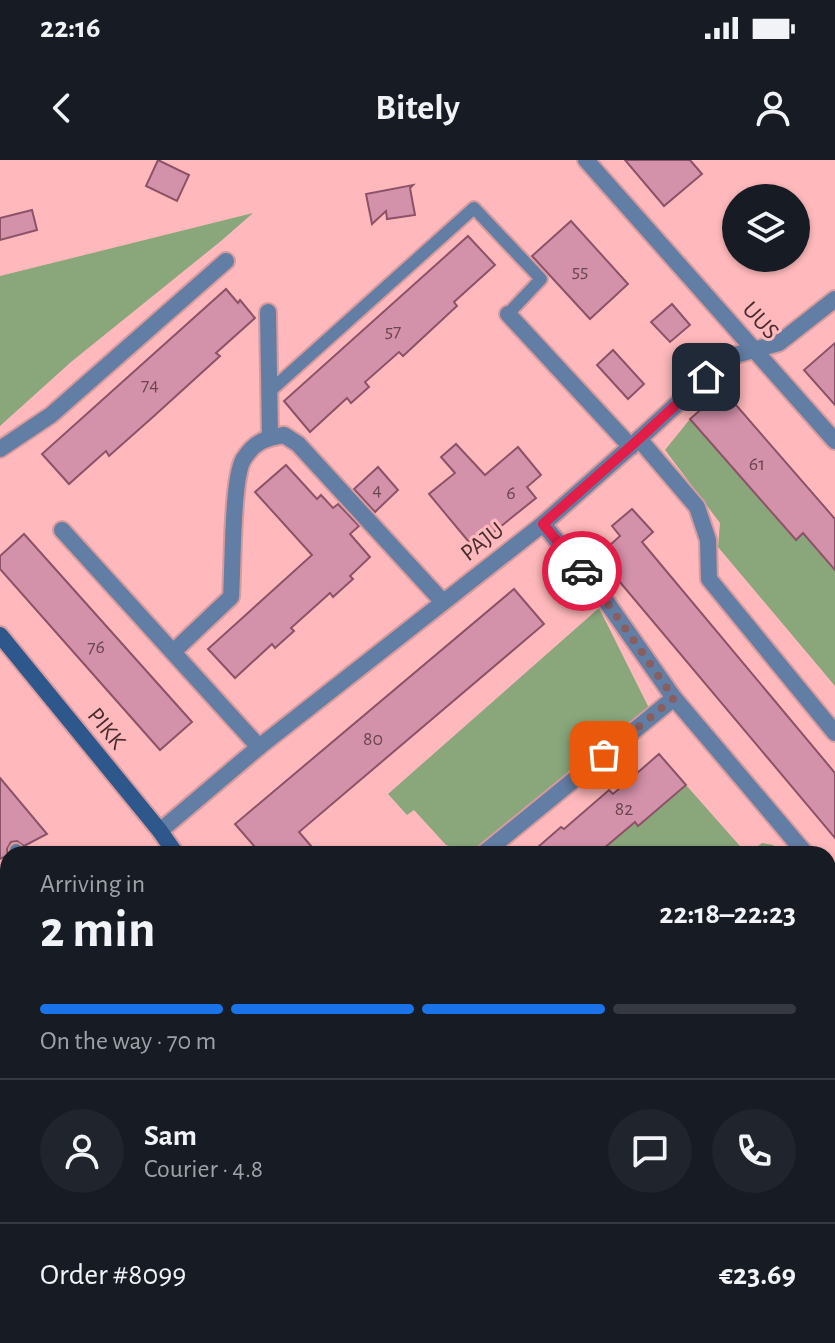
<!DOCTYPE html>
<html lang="en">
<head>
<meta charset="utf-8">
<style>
  :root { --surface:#171b24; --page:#20242c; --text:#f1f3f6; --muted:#9ea1a6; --line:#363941; --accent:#1a73e8 }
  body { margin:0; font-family:"Alegreya Sans",sans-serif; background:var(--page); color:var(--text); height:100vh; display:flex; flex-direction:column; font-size:30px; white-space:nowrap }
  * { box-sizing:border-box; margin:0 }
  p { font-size:26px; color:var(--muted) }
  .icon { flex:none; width:44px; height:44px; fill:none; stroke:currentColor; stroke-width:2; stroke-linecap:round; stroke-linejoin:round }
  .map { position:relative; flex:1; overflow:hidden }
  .details { position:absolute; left:0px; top:686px; width:836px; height:498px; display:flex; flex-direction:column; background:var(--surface); border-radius:24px 24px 0 0; box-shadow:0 2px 6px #0004 }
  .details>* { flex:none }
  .tools { position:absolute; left:722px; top:24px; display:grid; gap:16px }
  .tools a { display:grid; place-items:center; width:88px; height:88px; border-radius:50%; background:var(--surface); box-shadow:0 2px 6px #0004; font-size:40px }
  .pin { position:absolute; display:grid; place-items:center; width:68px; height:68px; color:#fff; margin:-34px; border-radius:16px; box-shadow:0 4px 12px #0006 }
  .courier { position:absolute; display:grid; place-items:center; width:80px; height:80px; margin:-40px; border:6px solid #e11d48; border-radius:50%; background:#fff; color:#222; box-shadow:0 2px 10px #0007 }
  .headline em { font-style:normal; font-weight:700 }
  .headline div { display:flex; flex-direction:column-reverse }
  .headline { display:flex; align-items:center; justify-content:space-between; height:136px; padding:0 40px }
  h1 { font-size:52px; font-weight:700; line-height:60px }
  .bar { display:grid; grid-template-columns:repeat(4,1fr); gap:12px 8px; align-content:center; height:96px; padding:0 40px }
  .bar i { height:10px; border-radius:6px; background:var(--line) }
  .bar .active { background:var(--accent) }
  .bar p { grid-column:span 4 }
  .line { display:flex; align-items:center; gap:20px; padding:0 40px; border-top:2px solid var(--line) }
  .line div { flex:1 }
  .round { display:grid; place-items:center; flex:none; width:84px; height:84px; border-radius:42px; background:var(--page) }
  .status { display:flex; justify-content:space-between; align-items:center; height:56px; padding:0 40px; background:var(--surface); direction:ltr }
  .status svg { height:22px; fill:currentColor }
  header { display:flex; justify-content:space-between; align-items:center; height:104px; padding:0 40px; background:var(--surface); font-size:36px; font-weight:700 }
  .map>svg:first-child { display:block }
  .green { fill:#89a77b }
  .water { fill:#936ea2 }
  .building { fill:#d491aa; stroke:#8c5268; stroke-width:2 }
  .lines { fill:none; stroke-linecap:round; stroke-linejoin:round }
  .lane-casing { stroke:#d79a9d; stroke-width:16 }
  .street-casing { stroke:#d79a9d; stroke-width:20 }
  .secondary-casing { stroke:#d79a9d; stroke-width:20 }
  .lane { stroke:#637ea4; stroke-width:12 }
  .street { stroke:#637ea4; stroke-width:16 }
  .secondary { stroke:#2e578c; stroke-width:16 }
  .done { stroke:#885e60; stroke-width:8; stroke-dasharray:0 14.4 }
  .route { stroke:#e11d48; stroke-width:10 }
  .labels { text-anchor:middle; stroke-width:6; stroke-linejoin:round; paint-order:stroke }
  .number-label { font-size:20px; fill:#6b464e }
  .street-label { font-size:24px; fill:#482d2f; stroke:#ffb9bc }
</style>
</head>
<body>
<div class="status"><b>22:16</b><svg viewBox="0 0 49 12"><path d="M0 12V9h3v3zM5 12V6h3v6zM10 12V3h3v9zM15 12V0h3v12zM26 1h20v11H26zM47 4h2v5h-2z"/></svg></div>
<header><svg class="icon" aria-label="back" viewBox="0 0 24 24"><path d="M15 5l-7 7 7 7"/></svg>Bitely<svg class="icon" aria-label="person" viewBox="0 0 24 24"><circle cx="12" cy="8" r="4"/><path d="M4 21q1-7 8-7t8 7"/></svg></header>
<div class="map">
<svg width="835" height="1183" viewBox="0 0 835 1183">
  <rect width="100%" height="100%" fill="#ffb9bc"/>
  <g class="green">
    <polygon points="253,53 221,81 71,202 0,266 0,116"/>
    <polygon points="690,259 795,380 803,373 835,410 835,526 718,387 720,363 665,290"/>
    <polygon points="599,448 653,556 478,694 446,685 414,650 407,655 388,634"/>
    <polygon points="686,625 747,694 762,683 773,685 781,694 597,694 635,662 639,666"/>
    <polygon points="835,816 835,1151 828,1143 828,822"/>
    <polygon points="422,1176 549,1176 555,1183 428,1183"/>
  </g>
  <polygon class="water" points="8,1027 8,1176 342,1176 347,1183 0,1183 0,1031"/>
  <g class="building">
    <polygon points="158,0 189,15 177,41 146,26"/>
    <polygon points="625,0 690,0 702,14 664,46"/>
    <polygon points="413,25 410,28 415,55 387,59 386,51 372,64 366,34"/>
    <polygon points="32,50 37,70 0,80 0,58"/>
    <polygon points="571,61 628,124 590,159 532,96"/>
    <polygon points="468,76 495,105 454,142 457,146 403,196 399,192 365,222 369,227 351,243 347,238 310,272 284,241"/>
    <polygon points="226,129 238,143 240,140 255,158 216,193 220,196 154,256 109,296 106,291 69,324 42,294"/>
    <polygon points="672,144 690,165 670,182 651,162"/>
    <polygon points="835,183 835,245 804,210"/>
    <polygon points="613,190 644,224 628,239 597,205"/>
    <polygon points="723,230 835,359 835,410 803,373 796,380 690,259"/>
    <polygon points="456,284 485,315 518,287 541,315 527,327 536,338 474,388 429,334 455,313 441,297"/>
    <polygon points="286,305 317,339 321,335 333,348 338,344 359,366 350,374 370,397 350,416 353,419 333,437 330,433 291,468 294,471 275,488 272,484 235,518 208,489 312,395 255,332"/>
    <polygon points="378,307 398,330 375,352 354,329"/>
    <polygon points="632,349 653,372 642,382 835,613 835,678 598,396 620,376 612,366"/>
    <polygon points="24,374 192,562 160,590 0,409 0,396"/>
    <polygon points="514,429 544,464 299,672 318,694 261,694 235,664"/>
    <polygon points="659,594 686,625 638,666 635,662 597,694 530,694 561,667 564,669 609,630 613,634"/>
    <polygon points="0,618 47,674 24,686 17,681 11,682 7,689 8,695 0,699"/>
  </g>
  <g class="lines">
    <g class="lane-casing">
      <g id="lane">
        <polyline points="270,231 474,48 541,119 508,154"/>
        <polyline points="16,690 18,694"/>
      </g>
    </g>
    <g class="street-casing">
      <g id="street">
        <polyline points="586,0 835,281"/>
        <polyline points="268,152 270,277"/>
        <polyline points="508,154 631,287"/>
        <polyline points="639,279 697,347 708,380 709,419 835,573"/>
        <polyline points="0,289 51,255 226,101"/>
        <polyline points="543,364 601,434 674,538 806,694"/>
        <polyline points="62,370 259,587"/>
        <path d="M 173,492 L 231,437 C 233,410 232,320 243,300 C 254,282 265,278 284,275 L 298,284 L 443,442"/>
        <polyline points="160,671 259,587 543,364 639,279 728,197 779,183 835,139"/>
        <polyline points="483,694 674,538"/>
        <polyline points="828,720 835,729"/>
      </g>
    </g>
    <g class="secondary-casing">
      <g id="secondary">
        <polyline points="0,475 160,671 176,694"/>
        <polyline points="597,1176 603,1183"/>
      </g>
    </g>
    <use href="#lane" class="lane"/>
    <use href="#street" class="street"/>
    <use href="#secondary" class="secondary"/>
  </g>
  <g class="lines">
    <polyline class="done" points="582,411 601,434 674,538 604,595"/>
    <polyline class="route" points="582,411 543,364 639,279 706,217"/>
  </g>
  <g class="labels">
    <g class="number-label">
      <text x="580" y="117">55</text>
      <text x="393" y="177">57</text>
      <text x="150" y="231">74</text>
      <text x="757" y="310">61</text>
      <text x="377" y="336">4</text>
      <text x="511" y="339">6</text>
      <text x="96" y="493">76</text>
      <text x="373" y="585">80</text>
      <text x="624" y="655">82</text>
    </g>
    <g class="street-label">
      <text transform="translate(761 160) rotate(48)" y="8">UUS</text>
      <text transform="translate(482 381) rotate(-38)" y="8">PAJU</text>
      <text transform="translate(107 568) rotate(51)" y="8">PIKK</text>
    </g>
  </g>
</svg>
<div class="tools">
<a><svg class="icon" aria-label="layers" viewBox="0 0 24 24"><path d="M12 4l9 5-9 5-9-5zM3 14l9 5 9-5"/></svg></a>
</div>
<div class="pin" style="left:604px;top:595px;background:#ea580c"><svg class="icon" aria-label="bag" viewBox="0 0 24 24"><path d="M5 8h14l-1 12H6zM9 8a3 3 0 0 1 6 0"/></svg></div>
<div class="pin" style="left:706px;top:217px;background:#1f2937"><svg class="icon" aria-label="home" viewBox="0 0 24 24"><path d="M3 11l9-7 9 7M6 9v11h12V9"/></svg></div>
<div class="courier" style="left:582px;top:411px"><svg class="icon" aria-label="car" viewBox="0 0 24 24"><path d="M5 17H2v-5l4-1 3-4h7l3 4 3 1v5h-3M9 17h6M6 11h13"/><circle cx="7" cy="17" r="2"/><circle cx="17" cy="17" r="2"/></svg></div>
<section class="details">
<div class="headline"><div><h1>2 min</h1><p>Arriving in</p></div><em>22:18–22:23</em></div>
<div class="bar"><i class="active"></i><i class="active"></i><i class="active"></i><i></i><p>On the way · 70 m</p></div>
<div class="line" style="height:144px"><a class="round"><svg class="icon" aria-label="person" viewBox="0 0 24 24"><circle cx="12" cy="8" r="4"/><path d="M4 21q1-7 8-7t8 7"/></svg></a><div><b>Sam</b><p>Courier · 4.8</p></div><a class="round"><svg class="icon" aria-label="chat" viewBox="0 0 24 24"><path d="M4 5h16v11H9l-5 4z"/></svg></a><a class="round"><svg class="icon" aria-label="phone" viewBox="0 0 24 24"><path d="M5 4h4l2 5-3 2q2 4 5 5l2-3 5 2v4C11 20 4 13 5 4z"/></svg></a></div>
<div class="line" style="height:104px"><div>Order #8099</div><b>€23.69</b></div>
</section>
</div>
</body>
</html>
